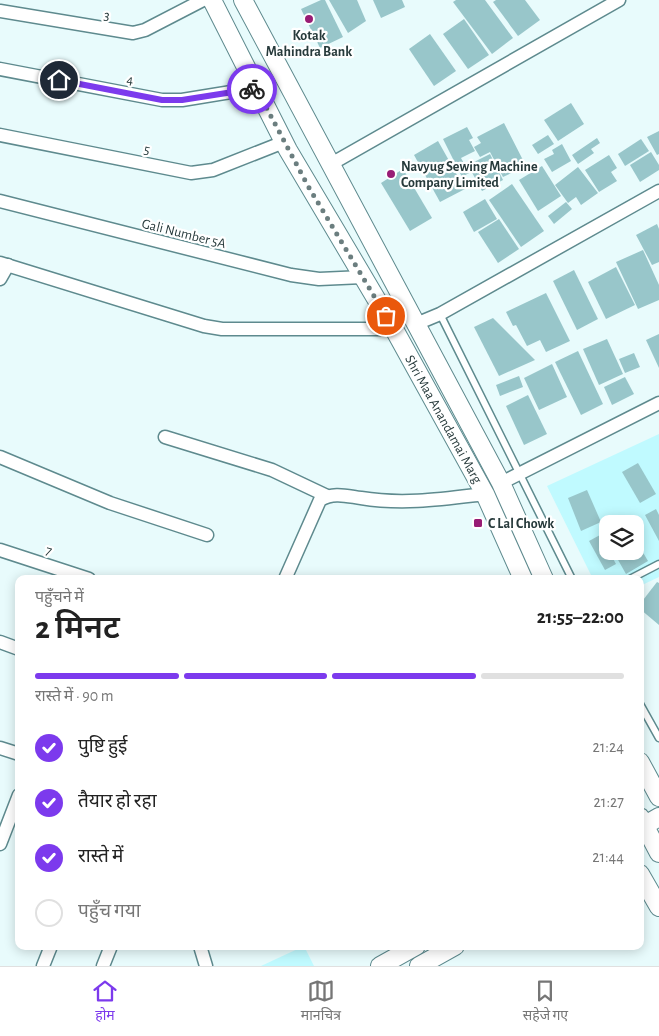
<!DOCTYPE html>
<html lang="hi">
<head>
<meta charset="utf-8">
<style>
  :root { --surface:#fff; --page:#f2f2f2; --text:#222; --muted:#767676; --line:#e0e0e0; --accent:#7c3aed }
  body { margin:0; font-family:"Alegreya Sans","Noto Sans Devanagari",sans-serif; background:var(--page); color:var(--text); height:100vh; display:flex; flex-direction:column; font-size:19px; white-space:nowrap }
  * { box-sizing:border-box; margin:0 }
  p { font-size:16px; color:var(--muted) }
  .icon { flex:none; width:28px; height:28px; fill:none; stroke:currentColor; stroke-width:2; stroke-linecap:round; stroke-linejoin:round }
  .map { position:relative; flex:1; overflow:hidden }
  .drawer { position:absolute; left:15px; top:575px; width:629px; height:375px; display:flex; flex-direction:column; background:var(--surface); border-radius:10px; box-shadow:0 2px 12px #0003 }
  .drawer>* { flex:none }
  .controls { position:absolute; left:599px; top:515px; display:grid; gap:10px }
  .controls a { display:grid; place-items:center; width:45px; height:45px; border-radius:10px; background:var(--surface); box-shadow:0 2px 12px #0003; font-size:25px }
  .pin { position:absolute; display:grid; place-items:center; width:42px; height:42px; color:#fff; margin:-21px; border:2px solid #fff; border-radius:50%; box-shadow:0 1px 5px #0007 }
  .courier { position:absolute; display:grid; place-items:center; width:50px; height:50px; margin:-25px; border:4px solid #7c3aed; border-radius:50%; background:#fff; color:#222; box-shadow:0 1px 6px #0007 }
  .headline em { font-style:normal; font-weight:600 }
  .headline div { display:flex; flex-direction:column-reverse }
  .headline { display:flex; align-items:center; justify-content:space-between; height:85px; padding:0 20px }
  h1 { font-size:32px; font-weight:600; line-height:38px }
  .bar { display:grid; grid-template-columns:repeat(4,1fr); gap:8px 5px; align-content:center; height:60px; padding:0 20px }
  .bar i { height:6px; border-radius:4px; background:var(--line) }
  .bar .current { background:var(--accent) }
  .bar p { grid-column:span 4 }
  ol { padding:0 20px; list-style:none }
  li { display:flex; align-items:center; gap:15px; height:55px }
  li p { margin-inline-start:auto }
  li .icon { padding:5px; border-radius:50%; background:var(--accent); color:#fff; stroke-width:4 }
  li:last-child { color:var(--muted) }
  li i { width:28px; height:28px; border:2px solid var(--line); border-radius:50% }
  .tab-bar { display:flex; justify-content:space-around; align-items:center; height:70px; border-top:1px solid var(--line); background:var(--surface); font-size:14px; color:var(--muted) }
  .tab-bar a { display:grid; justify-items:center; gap:2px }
  .tab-bar .current { color:var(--accent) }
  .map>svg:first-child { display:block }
  .built { fill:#c0faff; fill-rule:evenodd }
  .building { fill:#98c6ca }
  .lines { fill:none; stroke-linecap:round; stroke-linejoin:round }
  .lane-casing { stroke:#5e8a8e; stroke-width:9 }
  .street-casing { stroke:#5e8a8e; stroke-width:15 }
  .secondary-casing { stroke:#5e8a8e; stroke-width:20 }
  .lane { stroke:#fff; stroke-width:6 }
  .street { stroke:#fff; stroke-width:12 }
  .secondary { stroke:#fff; stroke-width:18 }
  .done { stroke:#6b7e7f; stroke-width:5; stroke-dasharray:0 9 }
  .route { stroke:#7c3aed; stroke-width:6 }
  .poi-dot { fill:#981c75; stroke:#fff; stroke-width:2 }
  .labels { text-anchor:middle; stroke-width:4.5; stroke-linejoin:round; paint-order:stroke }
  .street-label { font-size:14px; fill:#273a3b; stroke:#fff }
  .poi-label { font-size:14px; font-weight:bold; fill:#273a3b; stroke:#fff; text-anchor:start }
</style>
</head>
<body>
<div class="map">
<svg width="659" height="966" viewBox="0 0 659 966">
  <rect width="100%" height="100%" fill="#e8fbfc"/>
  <g class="built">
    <path d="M 659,434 L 659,577 L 640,586 L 640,579 L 593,579 L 547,486 ZM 608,524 L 635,524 L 635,551 L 608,551 Z"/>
    <polygon points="304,946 314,966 261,966"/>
  </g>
  <g class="building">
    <polygon points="321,0 325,0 343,37 320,48 301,9"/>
    <polygon points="329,0 357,0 366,21 348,33"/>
    <polygon points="373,0 402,0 405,7 381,18"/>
    <polygon points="456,0 485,0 513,38 492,54 453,2"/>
    <polygon points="496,0 525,0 540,20 518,36 493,2"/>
    <polygon points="464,19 489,55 468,69 443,34"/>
    <polygon points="430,34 456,71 434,86 409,49"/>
    <polygon points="571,103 584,124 558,141 544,120"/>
    <polygon points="504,123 526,166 503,177 490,152 480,157 474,147 481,143 477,137"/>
    <polygon points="467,127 473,138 469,140 475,151 461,158 469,173 462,177 443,139"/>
    <polygon points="659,131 659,154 657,155 647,137"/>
    <polygon points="548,135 554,144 538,154 532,145"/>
    <polygon points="597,138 600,143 591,149 594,153 578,164 572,155"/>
    <polygon points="641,139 649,151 625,166 618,154"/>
    <polygon points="438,141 465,189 440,202 414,155"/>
    <polygon points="562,144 571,161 552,172 544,159 554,154 552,150"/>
    <polygon points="651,152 659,165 659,170 640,182 630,165"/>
    <polygon points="490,154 503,180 482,191 468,165"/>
    <polygon points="609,155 617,168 611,172 617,181 599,192 585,170"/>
    <polygon points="542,166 561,196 538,211 519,180"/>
    <polygon points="578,167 598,193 581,205 576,197 568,203 555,185"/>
    <polygon points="403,169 432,218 410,231 381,183"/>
    <polygon points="512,184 544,231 521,247 489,200"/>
    <polygon points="485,199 497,219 474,232 463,212"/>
    <polygon points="566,202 572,209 554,224 548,216"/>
    <polygon points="499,219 519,249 498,263 478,232"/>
    <polygon points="657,224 659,229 659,262 652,265 636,235"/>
    <polygon points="643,250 659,285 659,300 638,309 616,262"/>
    <polygon points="616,267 635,305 606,319 588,282"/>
    <polygon points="574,270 598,319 577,330 553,281"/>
    <polygon points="546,293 570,341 546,352 540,340 527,346 516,325 513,326 506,312"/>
    <polygon points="493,318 535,360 499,376 474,327"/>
    <polygon points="659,334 659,368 646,340"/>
    <polygon points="607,339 623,374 599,385 583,349"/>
    <polygon points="578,351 603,404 581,415 555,362"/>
    <polygon points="634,353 640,367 625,373 619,359"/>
    <polygon points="552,364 567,397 539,410 524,378"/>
    <polygon points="519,376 523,387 500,396 496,385"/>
    <polygon points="625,377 634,394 612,405 604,387"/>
    <polygon points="528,395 547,434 524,445 506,406"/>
    <polygon points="638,463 656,494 640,503 622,472"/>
    <polygon points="587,490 601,522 581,531 568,498"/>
    <polygon points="656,509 659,515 659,541 645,515"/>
    <polygon points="600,535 616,564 605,570 589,541"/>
    <polygon points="635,539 648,561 626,574 613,551 635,551"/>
    <polygon points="657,582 659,583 659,625 640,609 640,604"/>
  </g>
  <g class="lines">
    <g class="lane-casing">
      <g id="lane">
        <polyline points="440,314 572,579"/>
        <polyline points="630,579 659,564"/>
        <polyline points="640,704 659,738"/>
      </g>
    </g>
    <g class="street-casing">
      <g id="street">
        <polyline points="0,11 133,33 145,30 203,0"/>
        <polyline points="0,69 162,100 182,100 256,88"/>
        <polyline points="0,135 191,173 213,170 284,142"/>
        <polyline points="331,164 619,0"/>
        <polyline points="0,201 291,275 319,279 363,277"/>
        <polyline points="0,263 204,326 222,329 394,329"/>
        <polyline points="0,279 8,265"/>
        <polyline points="416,324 440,314 659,191"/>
        <polyline points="165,437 272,470 327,496"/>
        <polyline points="0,457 110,503 207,535"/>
        <polyline points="501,483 659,403"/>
        <polyline points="0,550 89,579"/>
        <path d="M 285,579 L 320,500 C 334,492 346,496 361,498 C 403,505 443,499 485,494"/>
        <polyline points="0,642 19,649"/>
        <polyline points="0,748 19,754"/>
        <polyline points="0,844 19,795"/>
        <polyline points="200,946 206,966"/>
        <polyline points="43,966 51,946"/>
        <polyline points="103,966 111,946"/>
      </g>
    </g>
    <g class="secondary-casing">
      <g id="secondary">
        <polyline points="212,0 288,150 394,329 485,494 523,579"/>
        <polyline points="243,0 501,483 544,579"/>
        <polyline points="640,762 659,797"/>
        <polyline points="640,817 659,853"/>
        <polyline points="640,828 659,817"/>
        <polyline points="640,874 659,907"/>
        <polyline points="380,966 416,946"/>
        <polyline points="419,966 455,946"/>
      </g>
    </g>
    <use href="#lane" class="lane"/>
    <use href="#street" class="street"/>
    <use href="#secondary" class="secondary"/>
  </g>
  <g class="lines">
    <polyline class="done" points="252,89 256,88 308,186 386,316"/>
    <polyline class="route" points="59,80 162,100 182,100 252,89"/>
  </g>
  <g class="poi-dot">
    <circle cx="309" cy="19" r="5"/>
    <circle cx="391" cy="174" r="5"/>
    <rect x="473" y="518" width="10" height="10" rx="2.5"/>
  </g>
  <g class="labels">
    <g class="street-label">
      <text transform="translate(107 15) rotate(11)" y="5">3</text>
      <text transform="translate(130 79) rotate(9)" y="5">4</text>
      <text transform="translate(147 149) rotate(11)" y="5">5</text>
      <text transform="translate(184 233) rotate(14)" y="5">Gali Number 5A</text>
      <text transform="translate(444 419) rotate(61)" y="5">Shri Maa Anandamai Marg</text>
      <text transform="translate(49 550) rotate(18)" y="5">7</text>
    </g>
    <g class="poi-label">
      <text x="309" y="40" text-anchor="middle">Kotak<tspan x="309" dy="16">Mahindra Bank</tspan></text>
      <text x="401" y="171">Navyug Sewing Machine<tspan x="401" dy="16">Company Limited</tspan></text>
      <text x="488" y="528">C Lal Chowk</text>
    </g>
  </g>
</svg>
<div class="controls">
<a><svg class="icon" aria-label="layers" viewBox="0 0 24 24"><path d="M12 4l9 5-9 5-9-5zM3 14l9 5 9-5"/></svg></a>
</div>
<div class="pin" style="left:386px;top:316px;background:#ea580c"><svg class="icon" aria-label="bag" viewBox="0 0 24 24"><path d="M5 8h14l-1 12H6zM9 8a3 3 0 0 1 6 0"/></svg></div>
<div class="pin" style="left:59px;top:80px;background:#1f2937"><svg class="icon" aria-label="home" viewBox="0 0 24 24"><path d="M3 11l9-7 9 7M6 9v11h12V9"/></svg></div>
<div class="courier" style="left:252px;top:89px"><svg class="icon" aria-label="bike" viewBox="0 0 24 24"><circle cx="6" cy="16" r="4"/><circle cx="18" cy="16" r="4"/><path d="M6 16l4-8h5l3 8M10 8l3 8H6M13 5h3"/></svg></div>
<section class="drawer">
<div class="headline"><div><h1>2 मिनट</h1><p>पहुँचने में</p></div><em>21:55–22:00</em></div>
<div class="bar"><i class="current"></i><i class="current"></i><i class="current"></i><i></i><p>रास्ते में · 90 m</p></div>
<ol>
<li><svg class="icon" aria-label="check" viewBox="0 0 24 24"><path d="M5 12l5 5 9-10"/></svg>पुष्टि हुई<p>21:24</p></li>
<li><svg class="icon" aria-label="check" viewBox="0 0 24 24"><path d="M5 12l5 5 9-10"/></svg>तैयार हो रहा<p>21:27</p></li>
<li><svg class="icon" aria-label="check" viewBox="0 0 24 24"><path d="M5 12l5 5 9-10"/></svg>रास्ते में<p>21:44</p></li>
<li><i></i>पहुँच गया</li>
</ol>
</section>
</div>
<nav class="tab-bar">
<a class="current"><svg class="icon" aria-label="home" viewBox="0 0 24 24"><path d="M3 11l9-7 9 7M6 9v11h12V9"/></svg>होम</a>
<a><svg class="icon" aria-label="map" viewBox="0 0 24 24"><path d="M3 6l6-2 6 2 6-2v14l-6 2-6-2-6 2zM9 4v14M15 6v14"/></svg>मानचित्र</a>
<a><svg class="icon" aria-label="saved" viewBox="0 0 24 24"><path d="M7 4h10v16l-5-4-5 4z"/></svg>सहेजे गए</a>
</nav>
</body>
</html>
